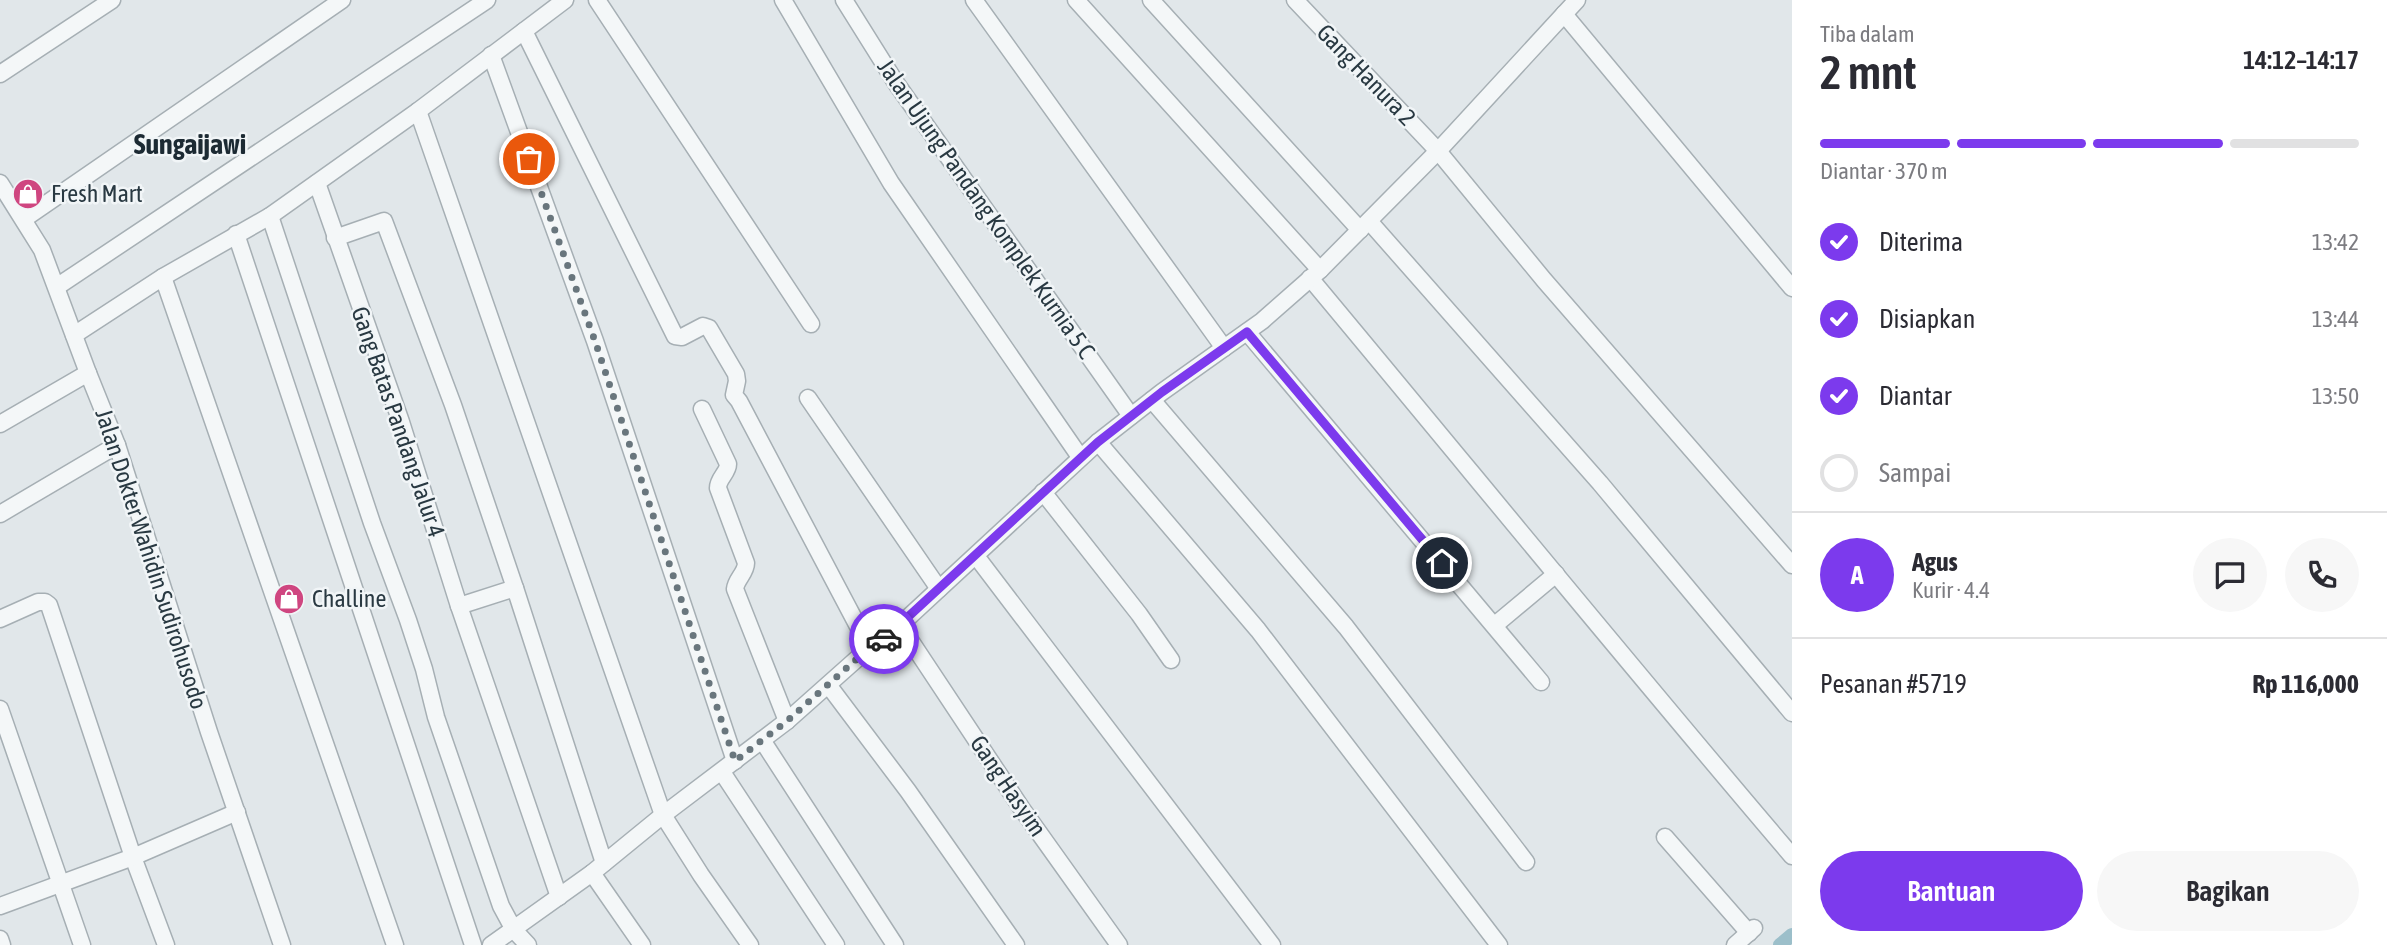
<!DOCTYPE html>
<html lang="id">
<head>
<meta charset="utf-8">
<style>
  :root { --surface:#fff; --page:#f7f7f7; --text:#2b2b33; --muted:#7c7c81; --line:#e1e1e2; --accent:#7c3aed }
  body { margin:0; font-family:"Asap Condensed",sans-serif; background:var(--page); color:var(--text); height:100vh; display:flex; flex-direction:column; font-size:26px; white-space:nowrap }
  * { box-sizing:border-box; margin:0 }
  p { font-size:23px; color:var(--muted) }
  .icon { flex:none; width:38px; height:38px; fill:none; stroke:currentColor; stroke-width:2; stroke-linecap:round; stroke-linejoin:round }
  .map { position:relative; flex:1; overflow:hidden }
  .drawer { display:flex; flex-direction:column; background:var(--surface); width:595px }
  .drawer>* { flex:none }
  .pin { position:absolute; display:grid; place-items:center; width:60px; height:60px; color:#fff; margin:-30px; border:4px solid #fff; border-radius:50%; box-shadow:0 2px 7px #0007 }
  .courier { position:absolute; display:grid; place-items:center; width:70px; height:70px; margin:-35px; border:5px solid #7c3aed; border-radius:50%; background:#fff; color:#222; box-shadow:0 2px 9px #0007 }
  .headline em { font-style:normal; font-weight:600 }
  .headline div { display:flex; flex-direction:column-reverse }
  .headline { display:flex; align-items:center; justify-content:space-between; height:119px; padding:0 28px }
  h1 { font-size:46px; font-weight:600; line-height:52px }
  .bar { display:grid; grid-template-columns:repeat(4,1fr); gap:10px 7px; align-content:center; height:84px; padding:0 28px }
  .bar i { height:9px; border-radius:5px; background:var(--line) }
  .bar .on { background:var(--accent) }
  .bar p { grid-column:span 4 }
  .line { display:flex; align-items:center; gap:18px; padding:0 28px; border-top:2px solid var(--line) }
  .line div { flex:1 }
  .round { display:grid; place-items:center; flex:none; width:74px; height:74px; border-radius:37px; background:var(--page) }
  ol { padding:0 28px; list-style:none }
  li { display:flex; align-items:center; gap:21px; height:77px }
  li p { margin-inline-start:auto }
  li .icon { padding:7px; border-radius:50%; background:var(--accent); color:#fff; stroke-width:4 }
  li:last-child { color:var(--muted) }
  li i { width:38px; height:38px; border:4px solid var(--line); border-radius:50% }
  .primary-button { display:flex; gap:14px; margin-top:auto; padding:14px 28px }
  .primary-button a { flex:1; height:80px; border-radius:42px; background:var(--accent); color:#fff; font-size:28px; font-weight:600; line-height:80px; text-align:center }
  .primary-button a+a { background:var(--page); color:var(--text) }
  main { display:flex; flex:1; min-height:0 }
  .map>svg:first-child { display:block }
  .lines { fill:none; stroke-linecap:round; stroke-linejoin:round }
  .canal { stroke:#9cbfca; stroke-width:14 }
  .minor-casing { stroke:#a6afb4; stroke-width:19 }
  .minor { stroke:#f4f7f8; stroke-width:16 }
  .done { stroke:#69767d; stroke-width:7; stroke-dasharray:0 12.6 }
  .route { stroke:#7c3aed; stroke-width:9 }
  .labels { text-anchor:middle; stroke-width:5; stroke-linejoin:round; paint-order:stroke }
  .street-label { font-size:24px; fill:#293942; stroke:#f1f5f7 }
  .poi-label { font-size:24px; fill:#293942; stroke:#f1f5f7; text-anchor:start }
  .quarter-label { font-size:28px; font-weight:bold; fill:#1c2a33; stroke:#f1f5f7 }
</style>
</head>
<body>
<main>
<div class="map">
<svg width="1792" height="945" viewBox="0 0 1792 945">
  <rect width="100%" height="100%" fill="#e1e7ea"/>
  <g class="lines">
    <polyline class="canal" points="1780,945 1792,935"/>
    <g class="minor-casing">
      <g id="minor">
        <polyline points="597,0 811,324"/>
        <polyline points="783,0 891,183 1080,457"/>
        <polyline points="844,0 896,83 1131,416"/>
        <polyline points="974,0 1224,348"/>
        <polyline points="1076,0 1320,270"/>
        <polyline points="1151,0 1360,230"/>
        <polyline points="1295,0 1438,151 1544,280 1792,565"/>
        <polyline points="1564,14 1792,288"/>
        <polyline points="524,31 675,336 682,337 703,326 709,328 736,374 737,381 734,395 739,401 870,649"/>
        <polyline points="491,55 595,341 735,761"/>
        <polyline points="0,74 112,0"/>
        <polyline points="418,111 663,815 701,875 750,945"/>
        <polyline points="0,183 42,250 88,373 117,445 209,732 282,945"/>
        <polyline points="317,183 401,422 459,606 559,897"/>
        <polyline points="270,216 372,523 408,620 424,669 436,717 501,906 514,930 528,945"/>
        <polyline points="24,219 342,0"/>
        <polyline points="1369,221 1600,483 1792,713"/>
        <polyline points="236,234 473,945"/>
        <polyline points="335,238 384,221 453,405 515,588 459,606"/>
        <polyline points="163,277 395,945"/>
        <path d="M 1310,278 C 1471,471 1629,665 1792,856"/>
        <polyline points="58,286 487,0"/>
        <polyline points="1247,332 1541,682"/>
        <polyline points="74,335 163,277 270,216 418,111 565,0"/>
        <polyline points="808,398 939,589"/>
        <polyline points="1152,400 1346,627 1526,862"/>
        <path d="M 702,409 L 728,464 C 728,473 718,478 718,488 L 746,563 C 746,573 736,579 735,589 L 787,721"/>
        <polyline points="0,424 88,373"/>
        <polyline points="1098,442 1258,630 1499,945"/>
        <polyline points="1043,492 1139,614 1171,660"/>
        <polyline points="0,514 117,445"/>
        <polyline points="976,556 1272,945"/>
        <polyline points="515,588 604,863"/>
        <polyline points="0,619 38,602 45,602 49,605 133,857 166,945"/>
        <polyline points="900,625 1022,809 1119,945"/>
        <polyline points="1495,625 1556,574"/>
        <polyline points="829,686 908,791 1016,945"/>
        <polyline points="0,709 82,945"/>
        <polyline points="762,740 895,945"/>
        <polyline points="722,772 836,945"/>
        <polyline points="1665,837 1749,933"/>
        <polyline points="592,873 642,945"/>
        <polyline points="0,906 133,857 237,812"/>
        <polyline points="0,939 2,945"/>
        <polyline points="491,945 592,873 663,815 787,721 859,657 900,625 1098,442 1162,392 1262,321 1320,270 1438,151 1577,0"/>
        <polyline points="1735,945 1754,928"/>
      </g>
    </g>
    <use href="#minor" class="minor"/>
  </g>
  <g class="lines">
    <polyline class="done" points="529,159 595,341 735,761 787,721 859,657 884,639"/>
    <polyline class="route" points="884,639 1098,442 1162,392 1247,332 1442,563"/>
  </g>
  <defs>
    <g id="shop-disc" transform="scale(1.575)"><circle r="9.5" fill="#cf4680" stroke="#f1f5f7"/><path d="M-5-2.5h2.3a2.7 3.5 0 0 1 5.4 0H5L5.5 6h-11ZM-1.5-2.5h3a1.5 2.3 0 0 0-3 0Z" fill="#fff"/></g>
  </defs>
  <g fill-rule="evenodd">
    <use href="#shop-disc" x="28" y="194"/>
    <use href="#shop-disc" x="289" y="599"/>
  </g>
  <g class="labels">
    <g class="street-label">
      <text transform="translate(1366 75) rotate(46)" y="8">Gang Hanura 2</text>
      <text transform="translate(986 209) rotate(55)" y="8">Jalan Ujung Pandang Komplek Kurnia 5 C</text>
      <text transform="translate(398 422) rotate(71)" y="8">Gang Batas Pandang Jalur 4</text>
      <text transform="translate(151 559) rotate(72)" y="8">Jalan Dokter Wahidin Sudirohusodo</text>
      <text transform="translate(1008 786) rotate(56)" y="8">Gang Hasyim</text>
    </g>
    <g class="poi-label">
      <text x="51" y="202">Fresh Mart</text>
      <text x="312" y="607">Challine</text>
    </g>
    <g class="quarter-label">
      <text x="190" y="154">Sungaijawi</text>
    </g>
  </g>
</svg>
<div class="pin" style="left:529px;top:159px;background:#ea580c"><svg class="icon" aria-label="bag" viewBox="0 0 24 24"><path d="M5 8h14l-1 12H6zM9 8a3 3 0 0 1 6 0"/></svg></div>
<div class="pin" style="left:1442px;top:563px;background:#1f2937"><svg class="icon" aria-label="home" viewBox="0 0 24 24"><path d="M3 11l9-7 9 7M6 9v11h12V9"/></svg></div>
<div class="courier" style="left:884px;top:639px"><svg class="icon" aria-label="car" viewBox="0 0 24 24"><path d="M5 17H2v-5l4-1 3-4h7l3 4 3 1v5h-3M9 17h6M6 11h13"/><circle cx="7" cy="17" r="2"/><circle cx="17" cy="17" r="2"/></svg></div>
</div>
<section class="drawer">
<div class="headline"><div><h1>2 mnt</h1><p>Tiba dalam</p></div><em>14:12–14:17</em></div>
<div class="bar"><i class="on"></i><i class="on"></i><i class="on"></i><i></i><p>Diantar · 370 m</p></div>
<ol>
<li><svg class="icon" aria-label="check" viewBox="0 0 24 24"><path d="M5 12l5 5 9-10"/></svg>Diterima<p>13:42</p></li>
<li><svg class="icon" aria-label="check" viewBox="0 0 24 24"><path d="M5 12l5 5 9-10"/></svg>Disiapkan<p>13:44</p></li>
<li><svg class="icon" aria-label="check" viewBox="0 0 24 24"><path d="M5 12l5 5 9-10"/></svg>Diantar<p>13:50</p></li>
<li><i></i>Sampai</li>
</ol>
<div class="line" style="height:126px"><b class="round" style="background:var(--accent);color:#fff">A</b><div><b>Agus</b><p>Kurir · 4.4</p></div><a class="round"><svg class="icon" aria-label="chat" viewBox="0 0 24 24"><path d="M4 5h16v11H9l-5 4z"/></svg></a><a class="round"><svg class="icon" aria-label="phone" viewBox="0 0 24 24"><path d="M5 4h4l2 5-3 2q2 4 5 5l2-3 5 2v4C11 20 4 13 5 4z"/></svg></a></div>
<div class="line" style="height:91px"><div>Pesanan #5719</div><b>Rp 116,000</b></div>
<div class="primary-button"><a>Bantuan</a><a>Bagikan</a></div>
</section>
</main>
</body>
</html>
